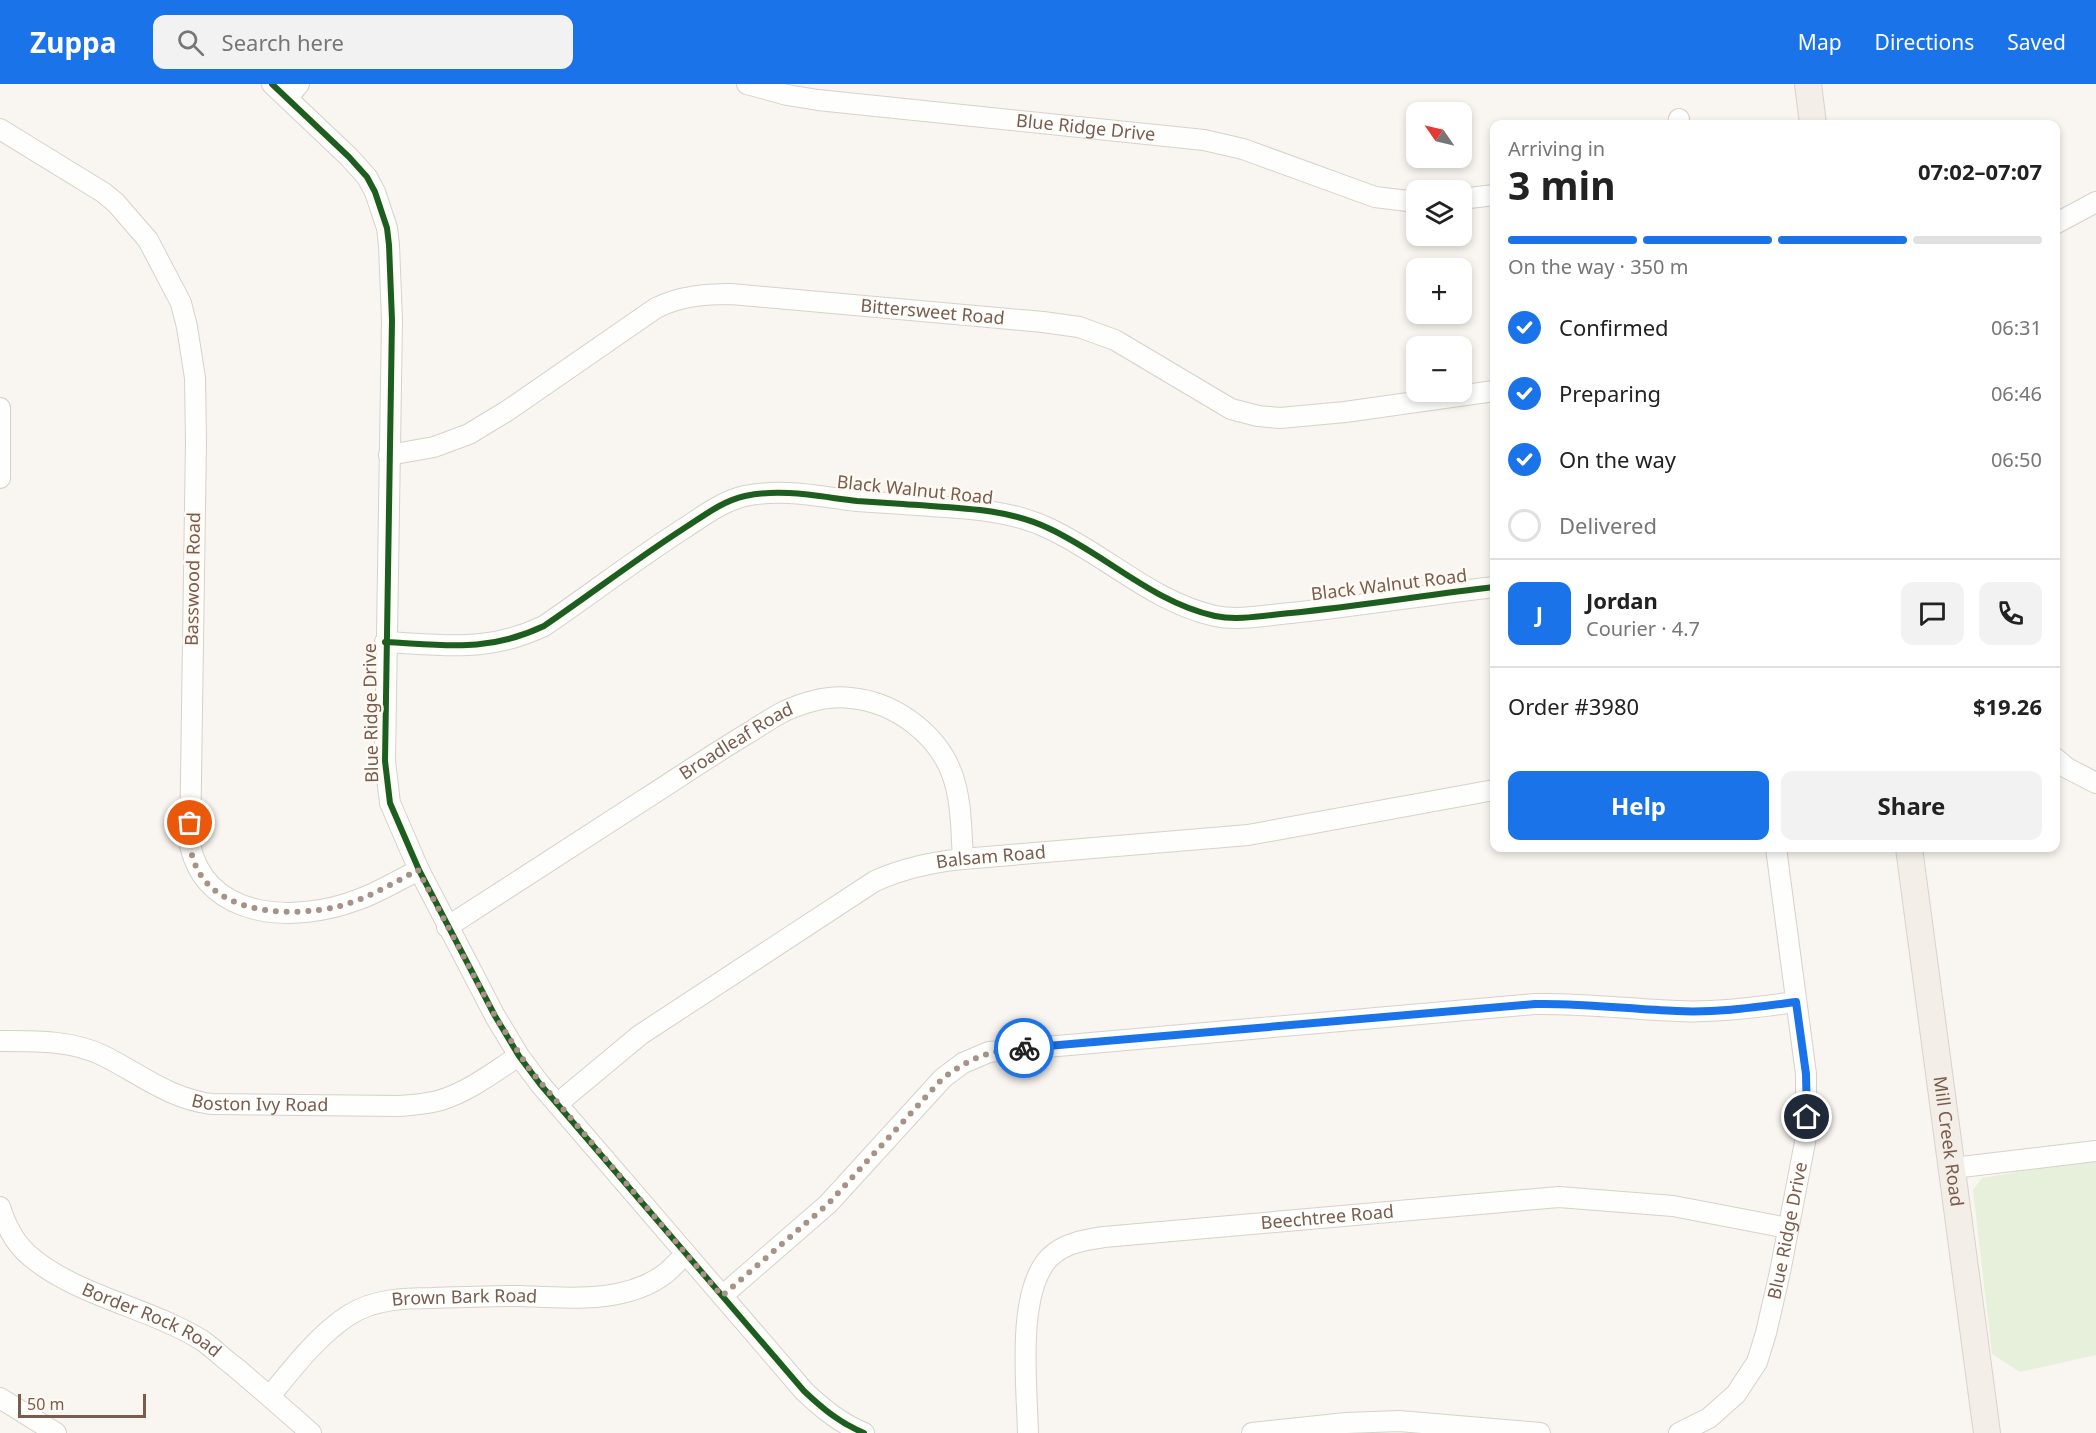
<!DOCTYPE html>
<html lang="en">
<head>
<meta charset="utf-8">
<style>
  :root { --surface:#fff; --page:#f2f2f2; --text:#222; --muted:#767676; --line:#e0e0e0; --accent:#1a73e8 }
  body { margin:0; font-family:"Noto Sans",sans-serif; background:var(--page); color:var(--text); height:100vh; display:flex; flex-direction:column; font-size:22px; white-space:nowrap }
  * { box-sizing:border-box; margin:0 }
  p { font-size:20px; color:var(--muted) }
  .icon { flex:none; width:33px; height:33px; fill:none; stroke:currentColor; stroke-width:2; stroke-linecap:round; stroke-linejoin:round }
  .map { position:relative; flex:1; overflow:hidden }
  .panel { position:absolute; left:1490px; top:36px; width:570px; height:732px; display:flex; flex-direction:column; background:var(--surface); border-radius:12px; box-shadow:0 3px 9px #0003 }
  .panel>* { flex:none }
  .needle { width:39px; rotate:304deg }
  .fabs { position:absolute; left:1406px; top:18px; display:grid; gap:12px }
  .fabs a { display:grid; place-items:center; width:66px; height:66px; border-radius:12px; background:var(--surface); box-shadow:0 3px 9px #0003; font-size:30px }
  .scale { position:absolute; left:18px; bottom:15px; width:128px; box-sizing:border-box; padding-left:6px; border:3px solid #7a5c4d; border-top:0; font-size:16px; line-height:21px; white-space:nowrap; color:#7a5c4d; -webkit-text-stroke:4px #fffaf3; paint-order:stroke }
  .pin { position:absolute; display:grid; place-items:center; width:51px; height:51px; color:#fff; margin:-26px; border:3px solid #fff; border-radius:50%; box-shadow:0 2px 6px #0007 }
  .courier { position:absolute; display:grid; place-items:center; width:60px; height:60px; margin:-30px; border:4px solid #1a73e8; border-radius:50%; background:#fff; color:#222; box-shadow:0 2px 8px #0007 }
  .summary em { font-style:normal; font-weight:700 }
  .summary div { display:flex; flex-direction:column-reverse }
  .summary { display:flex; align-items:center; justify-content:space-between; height:102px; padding:0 18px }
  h1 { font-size:39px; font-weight:700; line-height:45px }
  .bar { display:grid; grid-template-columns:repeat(4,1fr); gap:9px 6px; align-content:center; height:72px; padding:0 18px }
  .bar i { height:8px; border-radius:4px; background:var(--line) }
  .bar .on { background:var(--accent) }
  .bar p { grid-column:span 4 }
  .line { display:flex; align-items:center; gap:15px; padding:0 18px; border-top:2px solid var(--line) }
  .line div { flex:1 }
  .round { display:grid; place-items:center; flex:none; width:63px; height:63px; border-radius:12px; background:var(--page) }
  ol { padding:0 18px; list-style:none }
  li { display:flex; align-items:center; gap:18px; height:66px }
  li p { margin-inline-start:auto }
  li .icon { padding:6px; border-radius:50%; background:var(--accent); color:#fff; stroke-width:4 }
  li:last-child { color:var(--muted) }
  li i { width:33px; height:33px; border:3px solid var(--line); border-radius:50% }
  .button { display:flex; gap:12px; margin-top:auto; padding:12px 18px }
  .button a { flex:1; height:69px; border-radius:12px; background:var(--accent); color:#fff; font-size:24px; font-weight:700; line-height:69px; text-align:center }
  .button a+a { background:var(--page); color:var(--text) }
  header { display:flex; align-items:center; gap:36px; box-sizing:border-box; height:84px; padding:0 30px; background:var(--accent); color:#fff }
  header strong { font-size:28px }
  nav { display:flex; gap:33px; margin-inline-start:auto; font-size:21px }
  .search { width:420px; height:54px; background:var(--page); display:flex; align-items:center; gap:15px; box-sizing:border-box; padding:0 21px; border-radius:12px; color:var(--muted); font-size:22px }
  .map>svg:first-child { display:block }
  .green { fill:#e7f0db }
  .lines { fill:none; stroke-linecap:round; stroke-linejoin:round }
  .minor-casing { stroke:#d7d1cb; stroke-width:22 }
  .major-casing { stroke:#dad1cc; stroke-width:28 }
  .minor { stroke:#fefefd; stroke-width:20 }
  .major { stroke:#f3eee8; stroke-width:26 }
  .cycleway-casing { stroke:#fffaf3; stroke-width:10 }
  .cycleway { stroke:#1b5e20; stroke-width:6 }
  .done { stroke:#a69286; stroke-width:6; stroke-dasharray:0 10.8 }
  .route { stroke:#1a73e8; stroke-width:8 }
  .labels { text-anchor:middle; stroke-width:5; stroke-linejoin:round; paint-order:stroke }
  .street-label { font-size:18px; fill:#7a5c4d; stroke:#fffaf3 }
</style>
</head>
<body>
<header>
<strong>Zuppa</strong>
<div class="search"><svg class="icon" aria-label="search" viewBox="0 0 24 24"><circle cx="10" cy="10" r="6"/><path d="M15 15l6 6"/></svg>Search here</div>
<nav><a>Map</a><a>Directions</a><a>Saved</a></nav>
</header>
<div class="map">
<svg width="2096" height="1349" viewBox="0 0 2096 1349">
  <rect width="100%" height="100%" fill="#f9f5f0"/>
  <polygon class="green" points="2096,1075 2096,1271 2020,1288 1992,1270 1973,1106 1982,1094"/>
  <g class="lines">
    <g class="minor-casing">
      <g id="minor">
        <path d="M 272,0 L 349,73 L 367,93 L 375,108 L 387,144 L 389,161 L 392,236 L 385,677 L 390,719 L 419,786 L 495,932 L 519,972 L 540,1000 L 804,1307 C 823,1325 840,1339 864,1349"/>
        <path id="s1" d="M 747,0 L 787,11 L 818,16 L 1204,56 L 1243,65 L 1375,113 L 1416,118"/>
        <polyline points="287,14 299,0"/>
        <polyline points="1678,40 1679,35"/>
        <path d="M 0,45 L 104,109 L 116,119 L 148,156 L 181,219 L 187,243 L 195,294 L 196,357 L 190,761 C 207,837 296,839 357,816 C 378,809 398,796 419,786"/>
        <polyline points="1461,115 1494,111"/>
        <polyline points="2055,140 2096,118"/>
        <polyline points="0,324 0,394"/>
        <path id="s2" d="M 389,371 L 434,363 L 469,350 L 507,327 L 656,224 C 680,212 705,210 731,210 L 1043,238 L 1079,243 L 1115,256 L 1231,325 L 1258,332 L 1280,334 L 1345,328 L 1494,307"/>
        <path d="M 385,558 C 445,561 487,569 544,542 C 591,510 635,476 683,445 C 702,433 722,417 745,412 C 782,404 821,413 857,417 C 872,418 888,419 903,420 C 951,424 1004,423 1048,444 C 1105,470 1152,518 1215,532 C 1239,537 1267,531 1291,529 C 1359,522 1426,511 1494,503"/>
        <polyline points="2055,674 2067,684 2096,699"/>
        <path id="s3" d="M 447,843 C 512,801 577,759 642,717 C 678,694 713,670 750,648 C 761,641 773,633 785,627 C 805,618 829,611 851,614 C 894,618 937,649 952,690 C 962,717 961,747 963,775"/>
        <path id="s4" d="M 0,957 C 34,957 72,956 104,972 C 140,990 170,1015 212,1020 L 399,1022 C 414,1021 428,1020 441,1016 C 470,1007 495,987 519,972"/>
        <path id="s5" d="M 557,1020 L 640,951 L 875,797 C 904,784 932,778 963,775 L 1248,751 L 1494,706"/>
        <polyline points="1953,1084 2096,1067"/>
        <path id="s6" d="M 0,1123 C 6,1142 16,1161 31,1173 C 79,1213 151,1224 203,1257 C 214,1265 224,1275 235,1283 C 261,1305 286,1327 311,1349"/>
        <path d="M 722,1212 L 828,1120 L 943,994 L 963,979 L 989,968 L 1535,920 C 1582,919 1629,925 1677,927 C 1717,929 1757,923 1796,918"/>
        <path id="s7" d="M 270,1312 C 293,1284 318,1251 349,1231 C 374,1215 405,1214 433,1214 C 462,1213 491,1212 520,1212 C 568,1214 626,1220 666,1189 C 673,1183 679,1176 686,1170"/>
        <polyline points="0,1314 56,1349"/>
        <path id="s8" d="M 1028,1349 C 1027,1303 1016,1209 1049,1174 C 1064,1159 1084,1156 1104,1153 L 1559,1113 L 1673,1122 L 1788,1144"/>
        <polyline points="1252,1349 1346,1339 1399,1337 1540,1349"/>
        <path id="s9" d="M 1679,1349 L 1709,1334 L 1736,1310 L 1757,1278 L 1766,1249 L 1780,1188 L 1806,1053 L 1806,990 L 1776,764"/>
      </g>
    </g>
    <g class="major-casing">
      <g id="major">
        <polyline points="1808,0 1813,40"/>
        <path id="s10" d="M 1909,764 L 1987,1349"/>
      </g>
    </g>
    <use href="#minor" class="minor"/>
    <use href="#major" class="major"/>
    <g class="cycleway-casing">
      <g id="cycleway">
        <path d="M 272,0 L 349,73 L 367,93 L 375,108 L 387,144 L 389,161 L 392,236 L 385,677 L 390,719 L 419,786 L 495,932 L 519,972 L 540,1000 L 804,1307 C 823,1325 840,1339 864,1349"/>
        <path d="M 385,558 C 445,561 487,569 544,542 C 591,510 635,476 683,445 C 702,433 722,417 745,412 C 782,404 821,413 857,417 C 872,418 888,419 903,420 C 951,424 1004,423 1048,444 C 1105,470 1152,518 1215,532 C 1239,537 1267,531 1291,529 C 1359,522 1426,511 1494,503"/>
      </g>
    </g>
    <use href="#cycleway" class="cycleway"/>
  </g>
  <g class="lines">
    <path class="done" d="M 190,739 C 190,746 189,754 190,761 C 199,831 287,835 340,822 C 367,815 393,799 418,786 L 495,932 L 530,986 L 722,1212 L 828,1120 L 943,994 C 972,973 988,967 1024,964"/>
    <path class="route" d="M 1024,964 L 1535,920 C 1582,919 1629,925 1677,927 C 1717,929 1757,923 1796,918 L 1806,990 L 1807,1033"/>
  </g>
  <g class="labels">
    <g class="street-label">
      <text dy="6" stroke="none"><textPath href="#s1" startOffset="342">Blue Ridge Drive</textPath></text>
      <text dy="6" stroke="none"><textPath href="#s2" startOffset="588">Bittersweet Road</textPath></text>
      <text transform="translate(915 406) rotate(6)" y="6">Black Walnut Road</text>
      <text transform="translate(193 495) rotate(-89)" y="6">Basswood Road</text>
      <text transform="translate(1389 501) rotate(-7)" y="6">Black Walnut Road</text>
      <text transform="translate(371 629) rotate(-91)" y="6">Blue Ridge Drive</text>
      <text dy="6" stroke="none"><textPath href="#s3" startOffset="344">Broadleaf Road</textPath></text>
      <text dy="6" stroke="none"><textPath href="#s5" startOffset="508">Balsam Road</textPath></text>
      <text dy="6" stroke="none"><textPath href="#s4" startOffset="273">Boston Ivy Road</textPath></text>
      <text dy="6" stroke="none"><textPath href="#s10" startOffset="296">Mill Creek Road</textPath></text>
      <text dy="6" stroke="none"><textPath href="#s8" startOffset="464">Beechtree Road</textPath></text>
      <text dy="6" stroke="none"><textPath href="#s9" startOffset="243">Blue Ridge Drive</textPath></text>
      <text dy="6" stroke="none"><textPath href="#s7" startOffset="232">Brown Bark Road</textPath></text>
      <text dy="6" stroke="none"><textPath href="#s6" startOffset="196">Border Rock Road</textPath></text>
    </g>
  </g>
</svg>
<div class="fabs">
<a><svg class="needle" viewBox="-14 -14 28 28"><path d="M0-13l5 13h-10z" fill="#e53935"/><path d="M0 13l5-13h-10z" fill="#767676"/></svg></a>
<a><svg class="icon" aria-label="layers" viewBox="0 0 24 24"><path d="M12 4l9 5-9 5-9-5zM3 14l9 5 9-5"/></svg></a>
<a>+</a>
<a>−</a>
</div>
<div class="scale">50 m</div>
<div class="pin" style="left:190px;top:739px;background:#ea580c"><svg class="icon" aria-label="bag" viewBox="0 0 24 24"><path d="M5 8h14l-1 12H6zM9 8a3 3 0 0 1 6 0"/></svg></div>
<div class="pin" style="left:1807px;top:1033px;background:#1f2937"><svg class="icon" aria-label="home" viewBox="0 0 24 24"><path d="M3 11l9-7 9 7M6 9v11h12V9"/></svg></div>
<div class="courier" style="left:1024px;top:964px"><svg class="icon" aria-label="bike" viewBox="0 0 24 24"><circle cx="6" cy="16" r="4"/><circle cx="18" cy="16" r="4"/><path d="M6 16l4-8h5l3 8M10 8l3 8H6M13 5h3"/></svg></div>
<section class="panel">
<div class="summary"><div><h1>3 min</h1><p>Arriving in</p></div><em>07:02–07:07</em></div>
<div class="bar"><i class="on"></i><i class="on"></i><i class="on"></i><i></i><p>On the way · 350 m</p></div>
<ol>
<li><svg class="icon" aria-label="check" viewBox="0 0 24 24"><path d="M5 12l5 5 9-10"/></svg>Confirmed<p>06:31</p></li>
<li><svg class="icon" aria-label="check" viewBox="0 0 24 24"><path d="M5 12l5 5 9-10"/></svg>Preparing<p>06:46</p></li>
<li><svg class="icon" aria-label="check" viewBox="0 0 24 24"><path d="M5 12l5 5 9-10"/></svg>On the way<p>06:50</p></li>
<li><i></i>Delivered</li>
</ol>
<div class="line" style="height:108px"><b class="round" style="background:var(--accent);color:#fff">J</b><div><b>Jordan</b><p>Courier · 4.7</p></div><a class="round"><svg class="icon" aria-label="chat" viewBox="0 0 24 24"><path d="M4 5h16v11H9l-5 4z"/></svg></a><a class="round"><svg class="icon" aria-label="phone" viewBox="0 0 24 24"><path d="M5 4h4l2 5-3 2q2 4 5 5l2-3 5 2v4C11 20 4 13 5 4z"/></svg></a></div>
<div class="line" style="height:78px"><div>Order #3980</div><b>$19.26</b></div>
<div class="button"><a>Help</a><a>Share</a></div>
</section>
</div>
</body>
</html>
